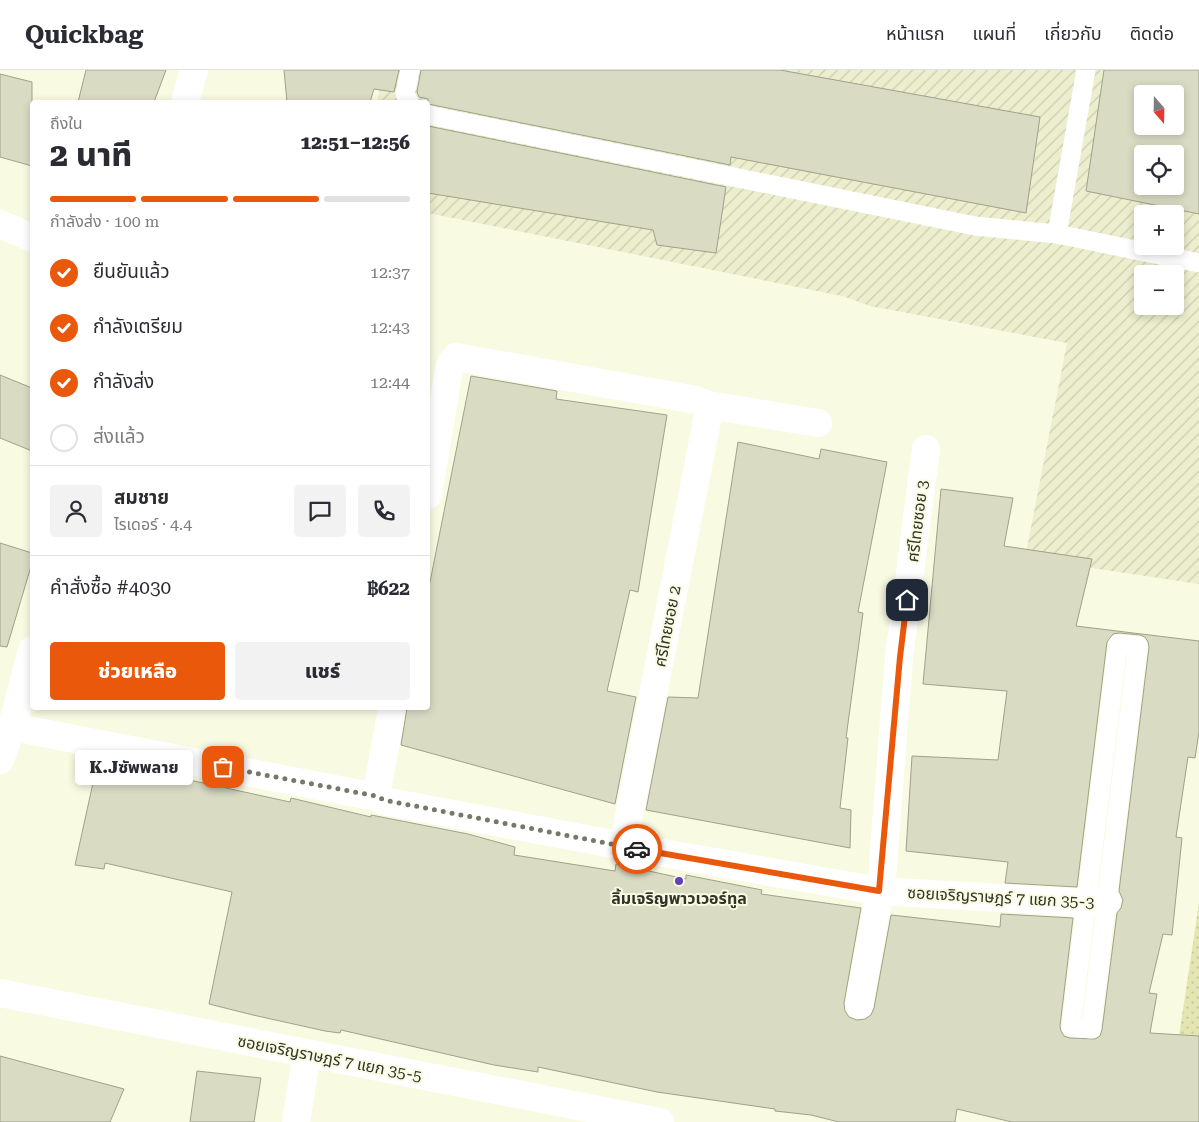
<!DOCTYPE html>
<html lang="th">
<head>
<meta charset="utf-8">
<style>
  :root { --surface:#fff; --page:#f2f2f3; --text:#2b2b33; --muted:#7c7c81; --line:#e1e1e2; --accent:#ea580c }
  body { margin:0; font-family:"Roboto Serif","Noto Sans Thai",serif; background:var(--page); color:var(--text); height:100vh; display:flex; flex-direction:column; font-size:19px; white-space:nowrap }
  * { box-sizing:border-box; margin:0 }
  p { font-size:16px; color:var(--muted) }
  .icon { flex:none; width:28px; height:28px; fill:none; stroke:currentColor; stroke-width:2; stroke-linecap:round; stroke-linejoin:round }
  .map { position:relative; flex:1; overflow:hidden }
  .details { position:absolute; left:30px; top:30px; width:400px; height:610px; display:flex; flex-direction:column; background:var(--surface); border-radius:5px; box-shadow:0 2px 8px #0003 }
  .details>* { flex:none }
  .needle { width:32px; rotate:160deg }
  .fabs { position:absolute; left:1134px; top:15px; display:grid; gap:10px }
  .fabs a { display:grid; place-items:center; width:50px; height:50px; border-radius:5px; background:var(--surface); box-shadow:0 2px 8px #0003; font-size:25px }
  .pin { position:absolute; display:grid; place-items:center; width:42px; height:42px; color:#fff; margin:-21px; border-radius:10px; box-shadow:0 2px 8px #0006 }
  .courier { position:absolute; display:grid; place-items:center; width:50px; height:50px; margin:-25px; border:4px solid #ea580c; border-radius:50%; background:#fff; color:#222; box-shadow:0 1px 6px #0007 }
  .bubble { position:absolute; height:35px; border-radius:5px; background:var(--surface); box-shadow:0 2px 8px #0003; font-size:16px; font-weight:800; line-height:35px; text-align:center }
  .overview em { font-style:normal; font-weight:800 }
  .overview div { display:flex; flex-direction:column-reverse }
  .overview { display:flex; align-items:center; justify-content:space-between; height:85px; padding:0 20px }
  h1 { font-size:32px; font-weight:800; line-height:38px }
  .bar { display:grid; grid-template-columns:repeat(4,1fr); gap:8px 5px; align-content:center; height:60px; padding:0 20px }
  .bar i { height:6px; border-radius:4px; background:var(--line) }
  .bar .active { background:var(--accent) }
  .bar p { grid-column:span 4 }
  .line { display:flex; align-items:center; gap:12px; padding:0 20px; border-top:1px solid var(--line) }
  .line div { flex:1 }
  .round { display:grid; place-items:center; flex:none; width:52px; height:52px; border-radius:5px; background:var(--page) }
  ol { padding:0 20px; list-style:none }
  li { display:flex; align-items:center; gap:15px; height:55px }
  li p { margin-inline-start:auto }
  li .icon { padding:5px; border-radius:50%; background:var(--accent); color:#fff; stroke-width:4 }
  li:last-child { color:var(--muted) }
  li i { width:28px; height:28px; border:2px solid var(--line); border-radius:50% }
  .action { display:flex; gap:10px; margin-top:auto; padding:10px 20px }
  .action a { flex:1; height:58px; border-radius:5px; background:var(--accent); color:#fff; font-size:20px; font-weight:800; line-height:58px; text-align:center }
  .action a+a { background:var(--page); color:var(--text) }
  header { display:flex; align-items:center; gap:30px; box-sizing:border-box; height:70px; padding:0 25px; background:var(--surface); border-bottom:1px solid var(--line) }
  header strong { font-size:24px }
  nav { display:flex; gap:28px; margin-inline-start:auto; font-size:18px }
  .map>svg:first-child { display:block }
  .industrial { fill:url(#industrial-furrows); fill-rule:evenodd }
  .green { fill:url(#green-dots) }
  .building { fill:#dadbc3; stroke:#9fa18a; fill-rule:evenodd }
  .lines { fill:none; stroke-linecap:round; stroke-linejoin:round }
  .lane { stroke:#fff; stroke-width:19 }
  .street { stroke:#fff; stroke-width:28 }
  .done { stroke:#78786a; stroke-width:5; stroke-dasharray:0 9 }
  .route { stroke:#ea580c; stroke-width:6 }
  .poi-dot { fill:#6142bb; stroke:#f9fae2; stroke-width:2 }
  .labels { text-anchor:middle; stroke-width:4; stroke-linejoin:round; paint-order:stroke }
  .street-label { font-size:16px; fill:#323229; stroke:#f9fae2 }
  .poi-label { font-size:16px; font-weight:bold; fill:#323229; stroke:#f9fae2 }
</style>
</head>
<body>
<header>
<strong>Quickbag</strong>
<nav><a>หน้าแรก</a><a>แผนที่</a><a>เกี่ยวกับ</a><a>ติดต่อ</a></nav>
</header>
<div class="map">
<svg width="1199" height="1052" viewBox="0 0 1199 1052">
  <defs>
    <pattern id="industrial-furrows" width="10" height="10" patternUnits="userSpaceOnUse" patternTransform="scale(1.25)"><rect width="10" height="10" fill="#eceece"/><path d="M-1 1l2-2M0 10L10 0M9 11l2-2" fill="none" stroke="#cbcdb1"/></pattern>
    <pattern id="green-dots" width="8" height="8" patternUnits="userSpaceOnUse" patternTransform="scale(1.25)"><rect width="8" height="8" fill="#e4e6b1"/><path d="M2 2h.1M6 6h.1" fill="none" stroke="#c4c698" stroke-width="1.8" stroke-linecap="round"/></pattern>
  </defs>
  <rect width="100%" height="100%" fill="#f9fae2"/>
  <path class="industrial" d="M 384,0 L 1199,0 L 1199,514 L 1025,488 L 1067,273 L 870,236 L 842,226 L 428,143 L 428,32 L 377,32 ZM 1142,24 L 1175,24 L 1175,56 L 1142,56 ZM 1142,84 L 1175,84 L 1175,116 L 1142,116 ZM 1142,144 L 1175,144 L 1175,176 L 1142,176 ZM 1142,204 L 1175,204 L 1175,236 L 1142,236 Z"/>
  <polygon class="green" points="1199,833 1199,1052 1134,1052 1177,979"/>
  <g class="building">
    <polygon points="86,0 166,0 154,32 78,32"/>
    <polygon points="284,0 399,0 394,22 374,19 370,32 287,32"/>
    <polygon points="421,0 780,0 1040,47 1026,143 731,87 730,95 428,34 428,29 419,27 417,22"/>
    <path d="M 1104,0 L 1199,0 L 1199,144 L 1086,121 ZM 1142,24 L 1175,24 L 1175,56 L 1142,56 ZM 1142,84 L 1175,84 L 1175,116 L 1142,116 Z"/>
    <polygon points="0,4 32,12 32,96 0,87"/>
    <polygon points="428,56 726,117 716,183 657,175 653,160 428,123"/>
    <polygon points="0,305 32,318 32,381 0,368"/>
    <polygon points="471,306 557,321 556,329 667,345 638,522 630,520 607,621 636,627 615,734 401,675 407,638 428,638 428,522"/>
    <polygon points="738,372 819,389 821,379 887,392 858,542 863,543 846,668 848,668 840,738 851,740 850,778 646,740 668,627 698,628"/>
    <polygon points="941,419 1013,428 1004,476 1092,489 1076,556 1199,571 1199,662 1195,688 1188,687 1176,767 1182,768 1172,865 1163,864 1149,923 1157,924 1150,963 1199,966 1199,1052 1012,1052 957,1039 955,1052 839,1052 811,1045 775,1041 775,1039 657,1022 538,997 538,1002 494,995 341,960 340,963 325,961 253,945 209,934 232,822 105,793 104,799 75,795 98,690 290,732 291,728 371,747 371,745 468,764 515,777 514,785 615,801 616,794 686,809 686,805 762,820 761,824 861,838 844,933 845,941 849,947 857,950 865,949 871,945 874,938 891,845 1000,857 1001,844 1073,848 1060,956 1061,961 1064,966 1070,968 1095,969 1100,966 1102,960 1117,843 1121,838 1123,830 1119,821 1149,577 1148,572 1145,567 1140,565 1119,563 1113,564 1107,572 1077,817 1005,813 1008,792 906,781 912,686 998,690 1007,621 923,614"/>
    <polygon points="0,473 32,483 32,493 7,577 0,576"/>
    <polygon points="0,986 124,1019 110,1052 0,1052"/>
    <polygon points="197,1001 261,1008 254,1052 190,1052"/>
  </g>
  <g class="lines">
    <g class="lane">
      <polyline points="409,32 405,24 410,0"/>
      <polyline points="428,45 975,156 1057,164 1199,193"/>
      <polyline points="1057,164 1086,0"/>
      <polygon points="1118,574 1138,576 1091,959 1071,957"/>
    </g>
    <g class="street">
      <polyline points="185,32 194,0"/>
      <polyline points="0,154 32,168"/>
      <polyline points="428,425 450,294 456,287 696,330 708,335 818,353"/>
      <polyline points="12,657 376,727 384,731 623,776 879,821 1086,833 1107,831"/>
      <polyline points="0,690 12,657 32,580"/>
      <polyline points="376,727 392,638"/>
      <polyline points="623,776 708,346 708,335"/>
      <polyline points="0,923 660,1052"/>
      <polyline points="859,935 882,808 899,587 926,379"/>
      <polyline points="296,1052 307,983"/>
    </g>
  </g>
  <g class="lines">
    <polyline class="done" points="223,697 376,726 384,730 637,779"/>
    <polyline class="route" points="637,779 879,821 900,587 907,530"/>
  </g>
  <circle class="poi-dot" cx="679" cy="811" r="5"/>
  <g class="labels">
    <g class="street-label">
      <text transform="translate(917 451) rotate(-83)" y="6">ศรีไทยซอย 3</text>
      <text transform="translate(667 556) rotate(-79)" y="6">ศรีไทยซอย 2</text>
      <text transform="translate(1001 827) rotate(3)" y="6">ซอยเจริญราษฎร์ 7 แยก 35-3</text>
      <text transform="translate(330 988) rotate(11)" y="6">ซอยเจริญราษฎร์ 7 แยก 35-5</text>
    </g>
    <g class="poi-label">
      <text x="679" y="834">ลิ้มเจริญพาวเวอร์ทูล</text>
    </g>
  </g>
</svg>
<div class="fabs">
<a><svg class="needle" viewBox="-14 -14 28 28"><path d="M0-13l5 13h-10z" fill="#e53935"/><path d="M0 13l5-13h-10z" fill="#7c7c81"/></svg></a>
<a><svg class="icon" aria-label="locate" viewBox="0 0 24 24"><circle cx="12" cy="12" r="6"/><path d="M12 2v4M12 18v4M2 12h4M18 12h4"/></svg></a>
<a>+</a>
<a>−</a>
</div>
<div class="pin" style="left:223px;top:697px;background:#ea580c"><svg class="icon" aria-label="bag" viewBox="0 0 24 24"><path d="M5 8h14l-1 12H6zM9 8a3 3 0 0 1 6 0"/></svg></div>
<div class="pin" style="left:907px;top:530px;background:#1f2937"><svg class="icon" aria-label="home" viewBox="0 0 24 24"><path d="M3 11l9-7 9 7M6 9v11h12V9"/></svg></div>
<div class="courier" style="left:637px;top:779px"><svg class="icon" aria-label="car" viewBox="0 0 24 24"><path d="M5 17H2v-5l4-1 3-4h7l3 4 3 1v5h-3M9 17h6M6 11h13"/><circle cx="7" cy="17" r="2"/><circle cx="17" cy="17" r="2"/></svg></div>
<div class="bubble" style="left:75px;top:680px;width:118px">K.Jซัพพลาย</div>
<section class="details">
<div class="overview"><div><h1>2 นาที</h1><p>ถึงใน</p></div><em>12:51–12:56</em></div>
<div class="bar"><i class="active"></i><i class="active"></i><i class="active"></i><i></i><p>กำลังส่ง · 100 m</p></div>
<ol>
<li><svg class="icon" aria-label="check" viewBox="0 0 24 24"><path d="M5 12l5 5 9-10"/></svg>ยืนยันแล้ว<p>12:37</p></li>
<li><svg class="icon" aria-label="check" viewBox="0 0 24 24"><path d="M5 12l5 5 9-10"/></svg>กำลังเตรียม<p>12:43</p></li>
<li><svg class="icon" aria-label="check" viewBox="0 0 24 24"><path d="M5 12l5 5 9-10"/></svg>กำลังส่ง<p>12:44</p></li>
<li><i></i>ส่งแล้ว</li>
</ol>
<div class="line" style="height:90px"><a class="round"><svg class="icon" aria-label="person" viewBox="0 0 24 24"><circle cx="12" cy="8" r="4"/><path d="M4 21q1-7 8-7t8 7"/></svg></a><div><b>สมชาย</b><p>ไรเดอร์ · 4.4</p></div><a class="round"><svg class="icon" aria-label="chat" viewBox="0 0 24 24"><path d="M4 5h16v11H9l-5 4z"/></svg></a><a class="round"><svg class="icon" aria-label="phone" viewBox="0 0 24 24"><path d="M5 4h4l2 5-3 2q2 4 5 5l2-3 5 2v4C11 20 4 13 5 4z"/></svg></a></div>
<div class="line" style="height:65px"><div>คำสั่งซื้อ #4030</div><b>฿622</b></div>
<div class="action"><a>ช่วยเหลือ</a><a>แชร์</a></div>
</section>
</div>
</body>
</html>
